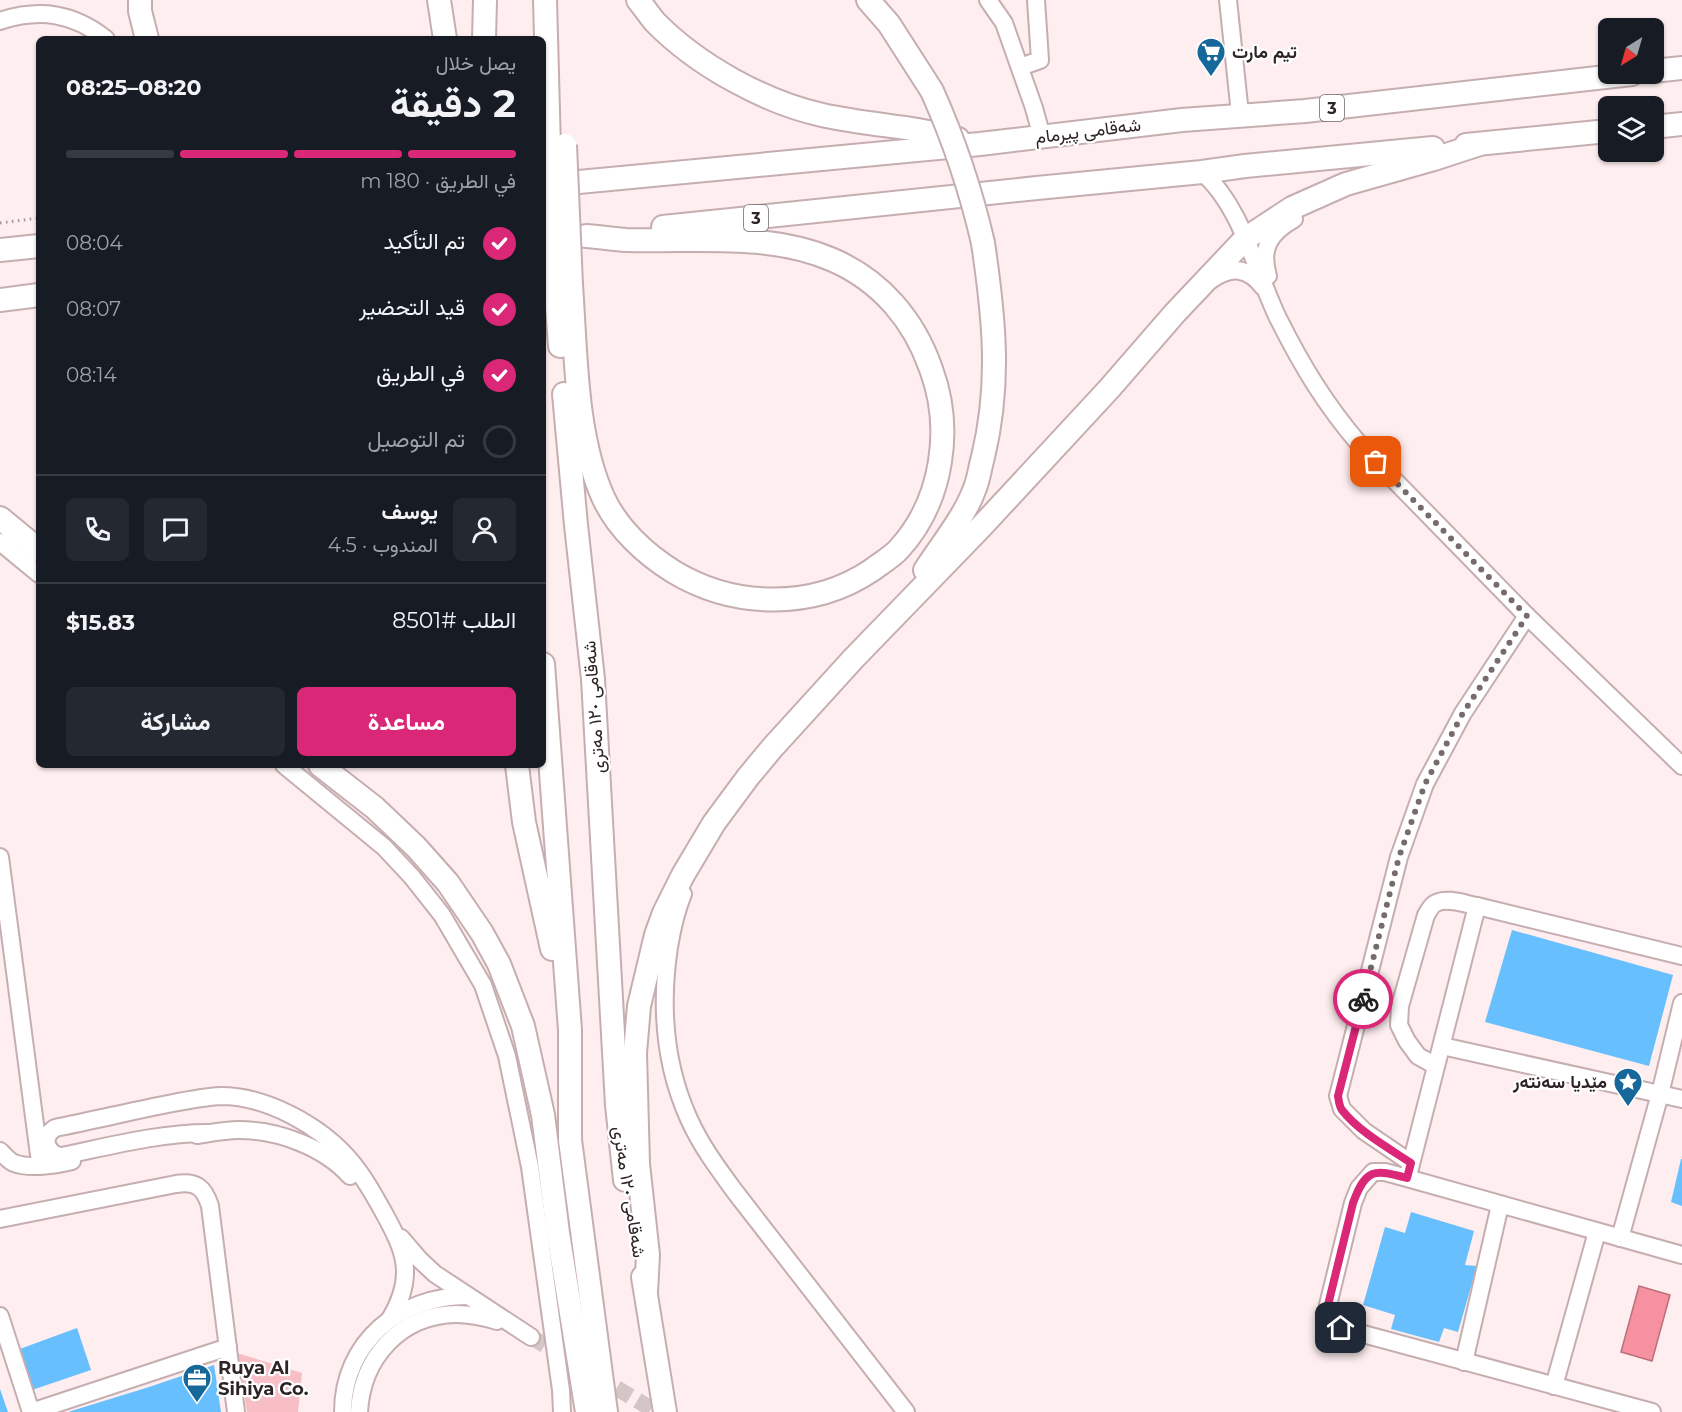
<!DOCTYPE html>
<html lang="ar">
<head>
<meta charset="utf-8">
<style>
  :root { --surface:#171b24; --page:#242831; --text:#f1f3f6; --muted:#9ea1a6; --line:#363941; --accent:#db2777 }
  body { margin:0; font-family:Montserrat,Vazirmatn,sans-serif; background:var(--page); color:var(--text); direction:rtl; height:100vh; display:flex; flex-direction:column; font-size:22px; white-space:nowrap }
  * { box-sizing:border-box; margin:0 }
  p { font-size:20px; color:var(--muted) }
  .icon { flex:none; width:33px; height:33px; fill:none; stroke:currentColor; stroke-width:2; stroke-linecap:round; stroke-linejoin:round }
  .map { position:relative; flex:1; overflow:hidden; direction:ltr }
  .side { position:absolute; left:36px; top:36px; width:510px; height:732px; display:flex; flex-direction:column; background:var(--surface); border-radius:9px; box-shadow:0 2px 4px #0004; direction:rtl }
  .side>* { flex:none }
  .needle { width:39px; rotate:217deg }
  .buttons { position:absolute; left:1598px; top:18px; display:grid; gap:12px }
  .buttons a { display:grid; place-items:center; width:66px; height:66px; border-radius:9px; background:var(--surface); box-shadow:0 2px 4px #0004; font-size:30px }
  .pin { position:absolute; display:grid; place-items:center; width:51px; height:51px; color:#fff; margin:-26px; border-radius:12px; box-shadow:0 3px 9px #0006 }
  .courier { position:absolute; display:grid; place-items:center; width:60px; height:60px; margin:-30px; border:4px solid #db2777; border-radius:50%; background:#fff; color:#222; box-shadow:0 2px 8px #0007 }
  .summary em { font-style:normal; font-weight:700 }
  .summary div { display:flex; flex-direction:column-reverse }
  .summary { display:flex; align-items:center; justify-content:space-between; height:102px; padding:0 30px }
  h1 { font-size:39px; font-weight:700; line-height:45px }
  .bar { display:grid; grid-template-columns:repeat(4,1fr); gap:9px 6px; align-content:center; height:72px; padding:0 30px }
  .bar i { height:8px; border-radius:4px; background:var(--line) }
  .bar .current { background:var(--accent) }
  .bar p { grid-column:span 4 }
  .line { display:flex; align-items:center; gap:15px; padding:0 30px; border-top:2px solid var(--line) }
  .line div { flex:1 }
  .round { display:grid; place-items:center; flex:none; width:63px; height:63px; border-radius:9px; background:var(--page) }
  ol { padding:0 30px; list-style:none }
  li { display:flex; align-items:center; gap:18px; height:66px }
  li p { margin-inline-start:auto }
  li .icon { padding:6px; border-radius:50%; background:var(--accent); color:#fff; stroke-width:4 }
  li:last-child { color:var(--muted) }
  li i { width:33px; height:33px; border:3px solid var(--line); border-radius:50% }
  .button { display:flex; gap:12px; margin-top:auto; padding:12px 30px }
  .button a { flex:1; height:69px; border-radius:9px; background:var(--accent); color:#fff; font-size:24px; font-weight:700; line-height:69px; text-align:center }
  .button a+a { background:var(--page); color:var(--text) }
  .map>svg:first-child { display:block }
  .green { fill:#f7bec5 }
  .water { fill:#f691a1; stroke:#ba707c; stroke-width:1.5 }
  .building { fill:#67bffd }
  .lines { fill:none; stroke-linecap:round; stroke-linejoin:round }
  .minor-tunnel { stroke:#d4c6c7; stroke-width:16; stroke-dasharray:16 8; stroke-linecap:butt }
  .minor-casing { stroke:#c6aeb0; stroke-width:20 }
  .highway-casing { stroke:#c6aeb0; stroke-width:26 }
  .path { stroke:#a39596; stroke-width:3; stroke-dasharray:1.5 4.5; stroke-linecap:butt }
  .minor { stroke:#fff; stroke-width:16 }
  .highway { stroke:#fff; stroke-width:22 }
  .highway-bridge-casing { stroke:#c6aeb0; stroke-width:26; stroke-linecap:butt }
  .highway-bridge { stroke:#fff; stroke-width:22 }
  .done { stroke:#776b6c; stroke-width:6; stroke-dasharray:0 10.8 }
  .route { stroke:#db2777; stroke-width:8 }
  .labels { text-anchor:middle; stroke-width:4.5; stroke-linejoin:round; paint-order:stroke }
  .shield { fill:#fff; stroke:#6d6666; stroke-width:1.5 }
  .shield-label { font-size:16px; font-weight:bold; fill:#2e2425 }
  .poi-label { font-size:18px; font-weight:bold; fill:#2e2425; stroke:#fff; text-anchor:start }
  .street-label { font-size:18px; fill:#2e2425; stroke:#fff }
</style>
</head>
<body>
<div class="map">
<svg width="1682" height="1412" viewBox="0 0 1682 1412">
  <rect width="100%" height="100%" fill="#feeeef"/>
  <polygon class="green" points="237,1353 302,1373 298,1412 247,1412"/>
  <polygon class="water" points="1639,1286 1670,1295 1652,1361 1621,1352"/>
  <g class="building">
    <polygon points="1512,930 1673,975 1649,1066 1485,1022"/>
    <polygon points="1681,1159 1682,1159 1682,1206 1671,1202"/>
    <polygon points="1411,1212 1474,1231 1465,1265 1477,1266 1458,1332 1444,1328 1439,1342 1391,1329 1395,1315 1363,1305 1385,1227 1405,1233"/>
    <polygon points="77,1328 91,1370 29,1391 17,1350"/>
    <polygon points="214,1365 221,1412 68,1412 149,1387"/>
    <polygon points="0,1389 8,1412 0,1412"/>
  </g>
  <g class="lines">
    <g class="minor-tunnel">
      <polyline points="531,1337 566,1358"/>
      <polyline points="596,1376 657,1412"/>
    </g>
    <g class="minor-casing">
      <g id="minor">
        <polyline points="988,0 1004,23 1034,108 1042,137"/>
        <polyline points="1228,0 1240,114"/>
        <path d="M 0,21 C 40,8 73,13 106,39"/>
        <polyline points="1020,67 1040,60 1036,0"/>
        <path d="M 1202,172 C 1242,207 1255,270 1278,318 C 1302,366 1325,404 1360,445 L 1527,616 L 1682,766"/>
        <path d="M 1268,276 C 1260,249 1269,233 1294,219"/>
        <path d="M 1211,280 C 1231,266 1248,267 1263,287"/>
        <polyline points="0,542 39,574"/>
        <polyline points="284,765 384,847 412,877 442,915 483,985 507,1056 530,1167 561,1390 562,1412"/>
        <polyline points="0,857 39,1155"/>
        <path d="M 683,894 C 676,911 672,929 669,947 C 660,1007 664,1064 689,1119 C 701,1146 719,1170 736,1193 L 906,1412"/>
        <polyline points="1442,1046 1682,1099"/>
        <path d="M 1436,1066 L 1418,1056 L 1407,1041 L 1399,1025 L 1400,1006 L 1426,915 C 1429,911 1431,905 1436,903 C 1447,897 1465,904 1477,906"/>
        <path d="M 208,1133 C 159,1133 110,1146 62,1156 C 53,1156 48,1150 46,1141 L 49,1133 L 55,1128 C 90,1121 124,1113 158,1106 C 179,1102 200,1097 221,1096 C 267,1096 320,1126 349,1159 C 363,1175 374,1195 384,1213 C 406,1253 415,1277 390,1319"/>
        <path d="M 197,1135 C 210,1133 225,1130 239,1130 C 278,1130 324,1147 350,1176"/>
        <path d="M 0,1151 C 4,1155 9,1161 14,1163 C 29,1169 57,1165 72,1161"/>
        <polyline points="1411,1163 1364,1131 1342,1109 1338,1096 1399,857 1425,784 1463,713 1527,616"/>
        <polyline points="1409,1172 1477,906 1682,956"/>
        <path d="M 0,1219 L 176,1184 C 196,1181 204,1187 210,1206 L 236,1412"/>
        <polyline points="401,1238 419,1259 435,1274 531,1337"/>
        <polyline points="1620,1238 1660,1094 1682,1003"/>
        <polyline points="0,1316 31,1412"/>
        <polyline points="1464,1362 1500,1205"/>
        <polyline points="1554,1386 1597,1232"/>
        <polyline points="31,1412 228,1347"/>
        <path d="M 343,1412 C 343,1342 400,1296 467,1296"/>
        <path d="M 359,1412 C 362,1358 400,1315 456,1314 C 470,1314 484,1317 497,1321"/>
        <path d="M 1652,1412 L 1341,1328 C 1331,1322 1330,1315 1328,1305 L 1353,1203 L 1359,1188 L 1373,1172 L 1385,1172 L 1407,1178 L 1682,1255"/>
      </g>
    </g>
    <g class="highway-casing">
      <g id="highway">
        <polyline points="140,0 140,11 147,39"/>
        <polyline points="439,0 445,39"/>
        <polyline points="545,0 549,148"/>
        <path d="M 638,0 C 644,7 649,15 655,22 C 697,65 764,102 822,115 C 854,122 886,125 918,130 C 931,132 945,136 958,139"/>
        <polyline points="868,0 889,24 932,91"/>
        <polyline points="484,39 485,0"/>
        <polyline points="1653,71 1682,68"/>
        <polyline points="1653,127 1682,124"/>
        <polyline points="1466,145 1608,131"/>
        <polyline points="547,185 980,144 1182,120 1305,111 1632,74"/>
        <polyline points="663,227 1037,188 1202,172 1245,166 1433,148"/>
        <polyline points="0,250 39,246"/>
        <polyline points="555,283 560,346"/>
        <path d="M 571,285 C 576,352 575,435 603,497 C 617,528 645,554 674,572 C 734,608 813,610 872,570 C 881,563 892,557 899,549 C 943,501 953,428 931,369 C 914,320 881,281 833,260 C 769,232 694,242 626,240 C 613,239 599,237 586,236"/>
        <polyline points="0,300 39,295"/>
        <polyline points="564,394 576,525 593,679 617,1105 625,1180"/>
        <polyline points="0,518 39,550"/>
        <path d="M 925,570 C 942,544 965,516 975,488 C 979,478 980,467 983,457 C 1001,383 994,317 983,243"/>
        <polyline points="543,664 570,1030 570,1140 606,1412"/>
        <polyline points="320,765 375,808 416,847 448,883 482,933 499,964 523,1026 543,1115 558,1233 587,1412"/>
        <polyline points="517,765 524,822 552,949"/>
        <polyline points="643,1277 665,1412"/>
        <polyline points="646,1292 648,1255 638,1164 635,1053 639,1006 656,935 664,913 683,875 714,823 748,777 773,747 854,658 981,527 1109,389 1175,313 1245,239 1292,208 1346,184 1434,159 1480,144"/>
      </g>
    </g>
    <polyline class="path" points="0,223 39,218"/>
    <use href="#minor" class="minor"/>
    <use href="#highway" class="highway"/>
    <g class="highway-bridge-casing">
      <g id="highway-bridge">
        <path d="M 932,91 C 954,140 971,191 983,243"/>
        <polyline points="565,145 571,285"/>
        <polyline points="549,148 555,283"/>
      </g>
    </g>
    <use href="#highway-bridge" class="highway-bridge"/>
  </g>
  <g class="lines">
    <polyline class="done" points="1363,999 1399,857 1425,784 1463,713 1527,616 1376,462"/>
    <path class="route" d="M 1341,1328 C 1331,1322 1330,1315 1328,1305 L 1353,1203 C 1366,1168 1374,1169 1407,1178 L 1411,1163 C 1390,1149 1358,1131 1342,1110 C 1339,1106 1339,1101 1338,1096 L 1363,999"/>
  </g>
  <defs>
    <g id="supermarket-pin" transform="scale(1.5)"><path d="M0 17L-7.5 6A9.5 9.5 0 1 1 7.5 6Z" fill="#16689a" stroke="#fff"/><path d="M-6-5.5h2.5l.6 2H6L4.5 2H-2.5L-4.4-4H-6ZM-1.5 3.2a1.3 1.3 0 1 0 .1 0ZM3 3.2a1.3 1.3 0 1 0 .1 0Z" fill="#fff"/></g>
    <g id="sight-pin" transform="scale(1.5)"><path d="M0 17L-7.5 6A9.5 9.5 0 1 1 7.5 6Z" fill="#16689a" stroke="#fff"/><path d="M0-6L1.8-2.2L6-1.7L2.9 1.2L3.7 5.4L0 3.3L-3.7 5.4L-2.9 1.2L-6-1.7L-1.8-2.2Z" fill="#fff"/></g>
    <g id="office-pin" transform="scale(1.5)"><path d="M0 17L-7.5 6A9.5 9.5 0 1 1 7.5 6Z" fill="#16689a" stroke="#fff"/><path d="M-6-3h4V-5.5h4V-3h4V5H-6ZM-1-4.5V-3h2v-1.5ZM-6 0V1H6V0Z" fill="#fff"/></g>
  </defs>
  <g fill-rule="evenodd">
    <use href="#supermarket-pin" x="1211" y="52"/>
    <use href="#sight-pin" x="1628" y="1082"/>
    <use href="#office-pin" x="197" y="1378"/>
  </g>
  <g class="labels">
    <g class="shield">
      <rect x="1320" y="95" width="24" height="26" rx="4.5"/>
      <rect x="744" y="205" width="24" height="26" rx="4.5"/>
    </g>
    <g class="shield-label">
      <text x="1332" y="114">3</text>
      <text x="756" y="224">3</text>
    </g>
    <g class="poi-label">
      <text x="1232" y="58">تيم مارت</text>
      <text x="1607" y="1088" text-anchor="end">مێدیا سەنتەر</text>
      <text x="218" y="1374">Ruya Al<tspan x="218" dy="21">Sihiya Co.</tspan></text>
    </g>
    <g class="street-label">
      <text transform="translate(1088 131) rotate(-7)" y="6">شەقامی پیرمام</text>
      <text transform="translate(594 707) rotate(-94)" y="6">شەقامی ١٢٠ مەتری</text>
      <text transform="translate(629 1192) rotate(81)" y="6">شەقامی ١٢٠ مەتری</text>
    </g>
  </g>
</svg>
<div class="buttons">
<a><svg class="needle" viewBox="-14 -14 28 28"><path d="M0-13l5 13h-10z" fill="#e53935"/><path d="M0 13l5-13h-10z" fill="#9ea1a6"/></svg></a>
<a><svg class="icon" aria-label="layers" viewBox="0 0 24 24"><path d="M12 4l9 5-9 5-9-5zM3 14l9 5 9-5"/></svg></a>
</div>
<div class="pin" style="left:1376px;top:462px;background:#ea580c"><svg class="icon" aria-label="bag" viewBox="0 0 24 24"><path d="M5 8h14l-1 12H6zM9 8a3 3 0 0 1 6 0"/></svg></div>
<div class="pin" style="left:1341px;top:1328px;background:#1f2937"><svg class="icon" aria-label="home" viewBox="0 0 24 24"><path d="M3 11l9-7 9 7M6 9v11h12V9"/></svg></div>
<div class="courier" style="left:1363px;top:999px"><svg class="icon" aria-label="bike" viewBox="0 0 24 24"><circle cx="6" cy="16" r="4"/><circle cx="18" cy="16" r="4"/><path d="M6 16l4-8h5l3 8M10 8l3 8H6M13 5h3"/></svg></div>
<section class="side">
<div class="summary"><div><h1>2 دقيقة</h1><p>يصل خلال</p></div><em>08:20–08:25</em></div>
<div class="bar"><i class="current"></i><i class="current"></i><i class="current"></i><i></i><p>في الطريق · 180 m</p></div>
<ol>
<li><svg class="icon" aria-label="check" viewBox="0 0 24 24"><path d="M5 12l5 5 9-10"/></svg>تم التأكيد<p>08:04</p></li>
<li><svg class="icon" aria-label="check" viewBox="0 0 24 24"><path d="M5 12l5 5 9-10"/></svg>قيد التحضير<p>08:07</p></li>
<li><svg class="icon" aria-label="check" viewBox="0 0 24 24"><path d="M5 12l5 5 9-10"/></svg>في الطريق<p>08:14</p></li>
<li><i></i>تم التوصيل</li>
</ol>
<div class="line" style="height:108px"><a class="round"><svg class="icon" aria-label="person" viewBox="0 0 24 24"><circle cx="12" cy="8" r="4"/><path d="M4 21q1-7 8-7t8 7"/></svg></a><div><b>يوسف</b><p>المندوب · 4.5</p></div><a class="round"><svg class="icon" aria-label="chat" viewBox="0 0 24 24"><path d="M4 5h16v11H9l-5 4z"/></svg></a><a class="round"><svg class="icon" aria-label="phone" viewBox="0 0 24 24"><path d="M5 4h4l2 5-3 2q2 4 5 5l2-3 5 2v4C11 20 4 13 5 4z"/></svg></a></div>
<div class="line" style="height:78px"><div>الطلب #8501</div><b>$15.83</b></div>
<div class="button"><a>مساعدة</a><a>مشاركة</a></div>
</section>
</div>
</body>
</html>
